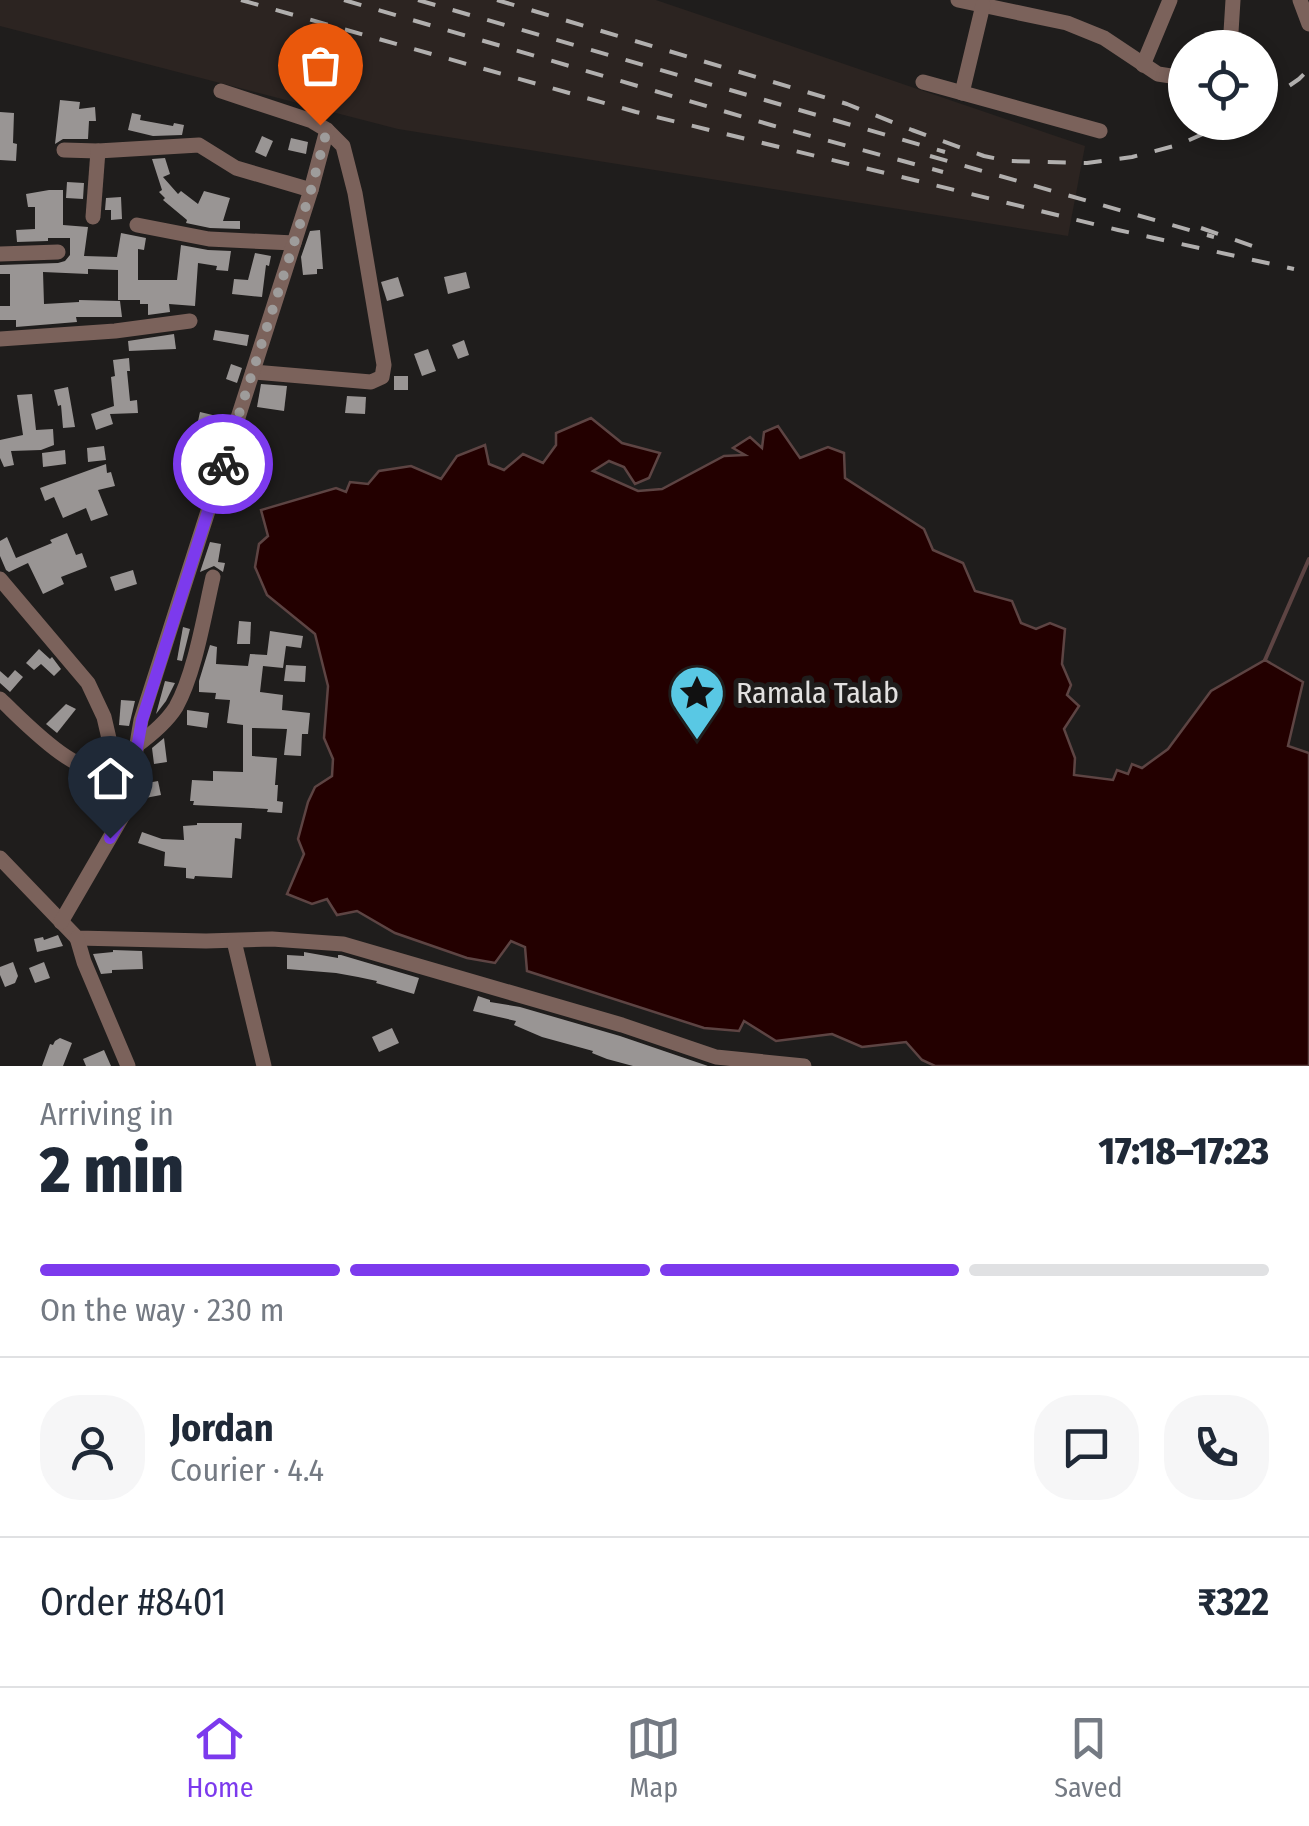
<!DOCTYPE html>
<html lang="en">
<head>
<meta charset="utf-8">
<style>
  :root { --surface:#fff; --page:#f6f6f7; --text:#1f2937; --muted:#747a83; --line:#e0e1e3; --accent:#7c3aed }
  body { margin:0; font-family:"Fira Sans Condensed",sans-serif; background:var(--page); color:var(--text); height:100vh; display:flex; flex-direction:column; font-size:38px; white-space:nowrap }
  * { box-sizing:border-box; margin:0 }
  p { font-size:32px; color:var(--muted) }
  .icon { flex:none; width:55px; height:55px; fill:none; stroke:currentColor; stroke-width:2; stroke-linecap:round; stroke-linejoin:round }
  .map { position:relative; height:1066px; overflow:hidden }
  .panel { display:flex; flex-direction:column; background:var(--surface); flex:1 }
  .panel>* { flex:none }
  .buttons { position:absolute; left:1168px; top:30px; display:grid; gap:20px }
  .buttons a { display:grid; place-items:center; width:110px; height:110px; border-radius:50%; background:var(--surface); box-shadow:0 5px 15px #0003; font-size:50px }
  .pin { position:absolute; display:grid; place-items:center; width:85px; height:85px; color:#fff; margin:-102px -42px; border-radius:50% 50% 50% 0; rotate:-45deg; box-shadow:0 0 10px #0007 }
  .pin .icon { rotate:45deg }
  .courier { position:absolute; display:grid; place-items:center; width:100px; height:100px; margin:-50px; border:8px solid #7c3aed; border-radius:50%; background:#fff; color:#222; box-shadow:0 2px 12px #0007 }
  .headline em { font-style:normal; font-weight:800 }
  .headline div { display:flex; flex-direction:column-reverse }
  .headline { display:flex; align-items:center; justify-content:space-between; height:170px; padding:0 40px }
  h1 { font-size:65px; font-weight:800; line-height:75px }
  .bar { display:grid; grid-template-columns:repeat(4,1fr); gap:15px 10px; align-content:center; height:120px; padding:0 40px }
  .bar i { height:12px; border-radius:8px; background:var(--line) }
  .bar .on { background:var(--accent) }
  .bar p { grid-column:span 4 }
  .line { display:flex; align-items:center; gap:25px; padding:0 40px; border-top:2px solid var(--line) }
  .line div { flex:1 }
  .round { display:grid; place-items:center; flex:none; width:105px; height:105px; border-radius:40px; background:var(--page) }
  .tabs { display:flex; justify-content:space-around; align-items:center; height:140px; border-top:2px solid var(--line); background:var(--surface); font-size:28px; color:var(--muted) }
  .tabs a { display:grid; justify-items:center; gap:5px }
  .tabs .on { color:var(--accent) }
  .map>svg:first-child { display:block }
  .built { fill:#2c2421 }
  .water { fill:#230000; stroke:#5d4443; stroke-width:2.5 }
  .lines { fill:none; stroke-linecap:round; stroke-linejoin:round }
  .stream { stroke:#5d4443; stroke-width:4 }
  .building { fill:#999594 }
  .minor { stroke:#7b625b; stroke-width:15 }
  .rail { stroke:#b1afae; stroke-width:4; stroke-dasharray:18 18; stroke-linecap:butt }
  .done { stroke:#9e9c9b; stroke-width:10; stroke-dasharray:0 18 }
  .route { stroke:#7c3aed; stroke-width:12 }
  .labels { text-anchor:middle; stroke-width:10; stroke-linejoin:round; paint-order:stroke }
  .poi-label { font-size:30px; fill:#e3e1e0; stroke:#1f1d1c; text-anchor:start }
</style>
</head>
<body>
<div class="map">
<svg width="1309" height="1066" viewBox="0 0 1309 1066">
  <rect width="100%" height="100%" fill="#1f1d1c"/>
  <polygon class="built" points="0,0 656,0 1085,146 1068,236 398,129 0,26"/>
  <polygon class="water" points="591,418 622,443 660,453 649,478 635,484 624,467 609,461 593,471 638,491 662,489 724,456 745,455 733,448 750,437 762,448 764,432 778,426 800,458 828,447 844,453 845,478 924,529 933,550 963,563 975,591 1012,601 1021,623 1036,629 1050,623 1065,629 1062,664 1071,685 1067,695 1079,706 1064,729 1075,758 1074,775 1113,780 1117,770 1128,774 1132,764 1142,768 1168,749 1211,691 1265,660 1303,682 1288,746 1309,753 1309,1066 935,1066 922,1060 906,1042 862,1047 832,1034 776,1041 744,1021 739,1031 704,1028 527,971 525,947 511,941 495,963 467,958 395,933 357,911 337,915 327,899 312,904 287,894 304,854 298,839 308,802 315,787 332,776 333,759 324,738 328,686 315,634 267,595 255,567 259,544 268,536 261,510 336,488 346,492 350,482 368,484 379,471 411,466 441,479 457,456 485,445 489,464 504,470 523,454 543,463 556,445 556,433"/>
  <g class="lines">
    <polyline class="stream" points="1265,660 1309,559"/>
  </g>
  <g class="building">
    <polygon points="60,100 80,102 79,109 95,107 96,121 89,121 88,139 63,139 55,144"/>
    <polygon points="0,112 14,113 13,143 17,144 16,161 0,160"/>
    <polygon points="132,113 141,115 140,120 173,126 174,123 184,125 182,135 153,136 128,130"/>
    <polygon points="262,136 273,141 266,157 255,152"/>
    <polygon points="291,138 308,142 306,154 288,150"/>
    <polygon points="165,158 170,174 163,177 178,194 181,191 198,204 204,191 230,198 223,221 240,221 240,229 210,228 186,223 187,220 163,200 165,198 159,192 162,190 152,159"/>
    <polygon points="67,182 84,183 83,199 66,198"/>
    <polygon points="49,190 63,190 63,225 88,227 84,256 117,257 121,233 146,238 144,250 138,249 138,280 177,280 181,245 208,250 231,251 228,271 216,270 217,266 198,263 195,306 169,304 170,312 148,315 148,304 140,304 140,300 118,300 118,270 88,269 88,274 43,272 44,304 79,302 79,300 120,301 122,317 76,317 77,322 16,327 16,320 0,320 0,306 10,306 10,274 0,274 0,265 58,263 65,261 70,255 70,238 48,238 48,241 17,242 16,230 35,229 35,207 28,207 26,194"/>
    <polygon points="121,197 122,219 111,220 111,210 105,210 106,198"/>
    <polygon points="320,230 323,269 317,269 317,274 303,275 301,257 310,231"/>
    <polygon points="255,253 271,256 269,266 266,265 262,297 232,294 234,279 248,280"/>
    <polygon points="466,272 470,288 448,294 444,277"/>
    <polygon points="398,277 404,296 387,301 381,282"/>
    <polygon points="215,330 249,335 247,346 213,340"/>
    <polygon points="174,334 176,349 129,351 128,341"/>
    <polygon points="464,340 469,355 458,359 452,345"/>
    <polygon points="428,349 436,371 422,376 414,354"/>
    <polygon points="129,358 130,371 127,371 130,401 137,400 138,413 110,414 113,424 96,430 91,414 114,406 111,377 115,376 113,360"/>
    <polygon points="231,364 242,368 237,383 226,379"/>
    <rect x="394" y="376" width="14" height="14"/>
    <polygon points="261,384 287,386 284,411 257,407"/>
    <polygon points="68,387 75,427 63,428 61,405 58,406 54,390"/>
    <polygon points="32,394 36,430 53,429 54,445 41,450 11,451 14,465 4,467 0,458 0,440 23,435 17,395"/>
    <polygon points="347,396 366,397 365,414 345,413"/>
    <polygon points="200,412 221,417 214,455 188,448 192,434 195,435"/>
    <polygon points="244,437 253,441 249,452 253,453 248,473 233,470"/>
    <polygon points="104,446 106,460 88,462 87,448"/>
    <polygon points="65,450 66,464 43,467 42,453"/>
    <polygon points="106,464 107,473 111,472 115,486 98,490 108,515 91,521 86,508 63,518 54,497 45,501 40,488"/>
    <polygon points="227,488 240,490 235,509 221,506"/>
    <polygon points="67,533 76,555 82,553 87,567 61,577 64,584 43,594 28,563 9,572 6,570 0,556 0,541 7,537 16,558 52,543 50,540"/>
    <polygon points="210,542 221,544 218,562 225,563 223,572 214,566 200,572"/>
    <polygon points="133,570 137,584 115,591 110,577"/>
    <polygon points="239,621 251,622 250,644 237,644"/>
    <polygon points="183,627 190,629 182,661 177,660"/>
    <polygon points="270,631 303,636 301,648 286,646 283,668 263,666 260,692 283,695 282,710 310,713 308,734 302,734 301,756 284,755 287,729 252,728 252,756 277,758 275,785 278,785 277,801 283,802 282,813 267,812 268,809 193,805 194,801 190,801 192,780 213,781 213,771 243,772 243,725 227,723 230,700 215,699 216,693 199,692 199,681 210,645 217,647 216,664 248,666 250,654 267,655"/>
    <polygon points="39,649 50,659 52,657 61,669 54,676 41,664 34,670 26,663"/>
    <polygon points="286,665 306,666 305,682 284,681"/>
    <polygon points="15,670 23,677 10,692 0,683 0,671 8,678"/>
    <polygon points="165,681 175,683 166,701 156,714"/>
    <polygon points="121,700 135,701 129,726 119,725"/>
    <polygon points="66,704 76,709 57,733 46,724"/>
    <polygon points="187,710 209,713 207,728 187,725"/>
    <polygon points="164,738 167,762 154,764 152,748"/>
    <polygon points="158,781 161,795 140,799 142,784"/>
    <polygon points="197,823 242,823 241,839 235,838 232,878 195,876 194,879 186,878 186,868 164,866 165,852 138,843 142,832 162,839 184,840 183,826 197,825"/>
    <polygon points="58,935 63,946 37,952 34,939 43,937 44,940"/>
    <polygon points="113,950 142,951 143,969 112,970 112,973 101,974 93,954 113,952"/>
    <polygon points="304,952 338,958 338,955 341,955 419,978 414,994 376,983 377,981 358,977 336,973 287,969 287,955 304,956"/>
    <polygon points="13,962 18,976 15,983 5,987 0,975 0,967"/>
    <polygon points="44,962 50,978 35,983 29,968"/>
    <polygon points="478,996 490,1000 490,1002 520,1007 620,1036 708,1066 633,1066 607,1059 592,1053 593,1051 542,1037 514,1025 516,1021 473,1011"/>
    <polygon points="392,1028 399,1043 379,1052 372,1037"/>
    <polygon points="60,1038 72,1043 63,1066 42,1066 50,1044 53,1045 55,1041"/>
    <polygon points="104,1050 111,1066 86,1066 83,1059"/>
  </g>
  <g class="lines">
    <g class="minor">
      <polyline points="958,0 1067,23 1104,38 1158,74 1171,76 1185,73"/>
      <polyline points="1300,0 1309,24"/>
      <polyline points="1230,48 1233,0"/>
      <polyline points="1143,65 1170,0"/>
      <polyline points="923,82 1100,131"/>
      <polyline points="221,91 312,121 327,130 343,146 355,193 384,365 382,377 371,382 253,372"/>
      <polyline points="962,93 983,5"/>
      <polyline points="64,150 98,151 199,145 236,168 311,190"/>
      <polyline points="93,217 98,151"/>
      <polyline points="137,225 209,239 294,243"/>
      <polyline points="0,254 58,252"/>
      <polyline points="0,339 115,331 190,321"/>
      <polyline points="0,579 88,683 104,717 117,773"/>
      <path d="M 0,699 C 26,723 85,789 125,769"/>
      <path d="M 136,746 C 151,735 166,723 176,707 C 195,673 204,616 213,577"/>
      <polyline points="0,858 77,938 206,941 272,939 343,944 622,1025 716,1057 804,1066"/>
      <polyline points="61,922 126,810 141,720 311,190 327,130"/>
      <polyline points="77,938 84,962 128,1066"/>
      <polyline points="234,941 264,1066"/>
    </g>
    <g class="rail">
      <polyline points="241,0 636,112 1118,230 1294,269"/>
      <polyline points="344,0 771,125 943,172"/>
      <polyline points="418,0 945,152"/>
      <polyline points="497,0 847,104 912,130 984,156 1008,161 1087,163 1132,157 1178,145 1230,122"/>
      <polyline points="1260,106 1299,79 1309,69"/>
      <polyline points="930,156 1214,237"/>
      <polyline points="1201,228 1267,251"/>
    </g>
  </g>
  <g class="lines">
    <polyline class="done" points="223,464 311,190 327,130 320,125"/>
    <polyline class="route" points="110,838 126,810 142,720 223,464"/>
  </g>
  <defs>
    <g id="sight-pin" transform="scale(2.875)"><path d="M0 17L-7.5 6A9.5 9.5 0 1 1 7.5 6Z" fill="#59c8e4" stroke="#1f1d1c"/><path d="M0-6L1.8-2.2L6-1.7L2.9 1.2L3.7 5.4L0 3.3L-3.7 5.4L-2.9 1.2L-6-1.7L-1.8-2.2Z" fill="#111"/></g>
  </defs>
  <g fill-rule="evenodd">
    <use href="#sight-pin" x="697" y="693"/>
  </g>
  <g class="labels">
    <g class="poi-label">
      <text x="736" y="703">Ramala Talab</text>
    </g>
  </g>
</svg>
<div class="buttons">
<a><svg class="icon" aria-label="locate" viewBox="0 0 24 24"><circle cx="12" cy="12" r="6"/><path d="M12 2v4M12 18v4M2 12h4M18 12h4"/></svg></a>
</div>
<div class="pin" style="left:320px;top:125px;background:#ea580c"><svg class="icon" aria-label="bag" viewBox="0 0 24 24"><path d="M5 8h14l-1 12H6zM9 8a3 3 0 0 1 6 0"/></svg></div>
<div class="pin" style="left:110px;top:838px;background:#1f2937"><svg class="icon" aria-label="home" viewBox="0 0 24 24"><path d="M3 11l9-7 9 7M6 9v11h12V9"/></svg></div>
<div class="courier" style="left:223px;top:464px"><svg class="icon" aria-label="bike" viewBox="0 0 24 24"><circle cx="6" cy="16" r="4"/><circle cx="18" cy="16" r="4"/><path d="M6 16l4-8h5l3 8M10 8l3 8H6M13 5h3"/></svg></div>
</div>
<section class="panel">
<div class="headline"><div><h1>2 min</h1><p>Arriving in</p></div><em>17:18–17:23</em></div>
<div class="bar"><i class="on"></i><i class="on"></i><i class="on"></i><i></i><p>On the way · 230 m</p></div>
<div class="line" style="height:180px"><a class="round"><svg class="icon" aria-label="person" viewBox="0 0 24 24"><circle cx="12" cy="8" r="4"/><path d="M4 21q1-7 8-7t8 7"/></svg></a><div><b>Jordan</b><p>Courier · 4.4</p></div><a class="round"><svg class="icon" aria-label="chat" viewBox="0 0 24 24"><path d="M4 5h16v11H9l-5 4z"/></svg></a><a class="round"><svg class="icon" aria-label="phone" viewBox="0 0 24 24"><path d="M5 4h4l2 5-3 2q2 4 5 5l2-3 5 2v4C11 20 4 13 5 4z"/></svg></a></div>
<div class="line" style="height:130px"><div>Order #8401</div><b>₹322</b></div>
</section>
<nav class="tabs">
<a class="on"><svg class="icon" aria-label="home" viewBox="0 0 24 24"><path d="M3 11l9-7 9 7M6 9v11h12V9"/></svg>Home</a>
<a><svg class="icon" aria-label="map" viewBox="0 0 24 24"><path d="M3 6l6-2 6 2 6-2v14l-6 2-6-2-6 2zM9 4v14M15 6v14"/></svg>Map</a>
<a><svg class="icon" aria-label="saved" viewBox="0 0 24 24"><path d="M7 4h10v16l-5-4-5 4z"/></svg>Saved</a>
</nav>
</body>
</html>
